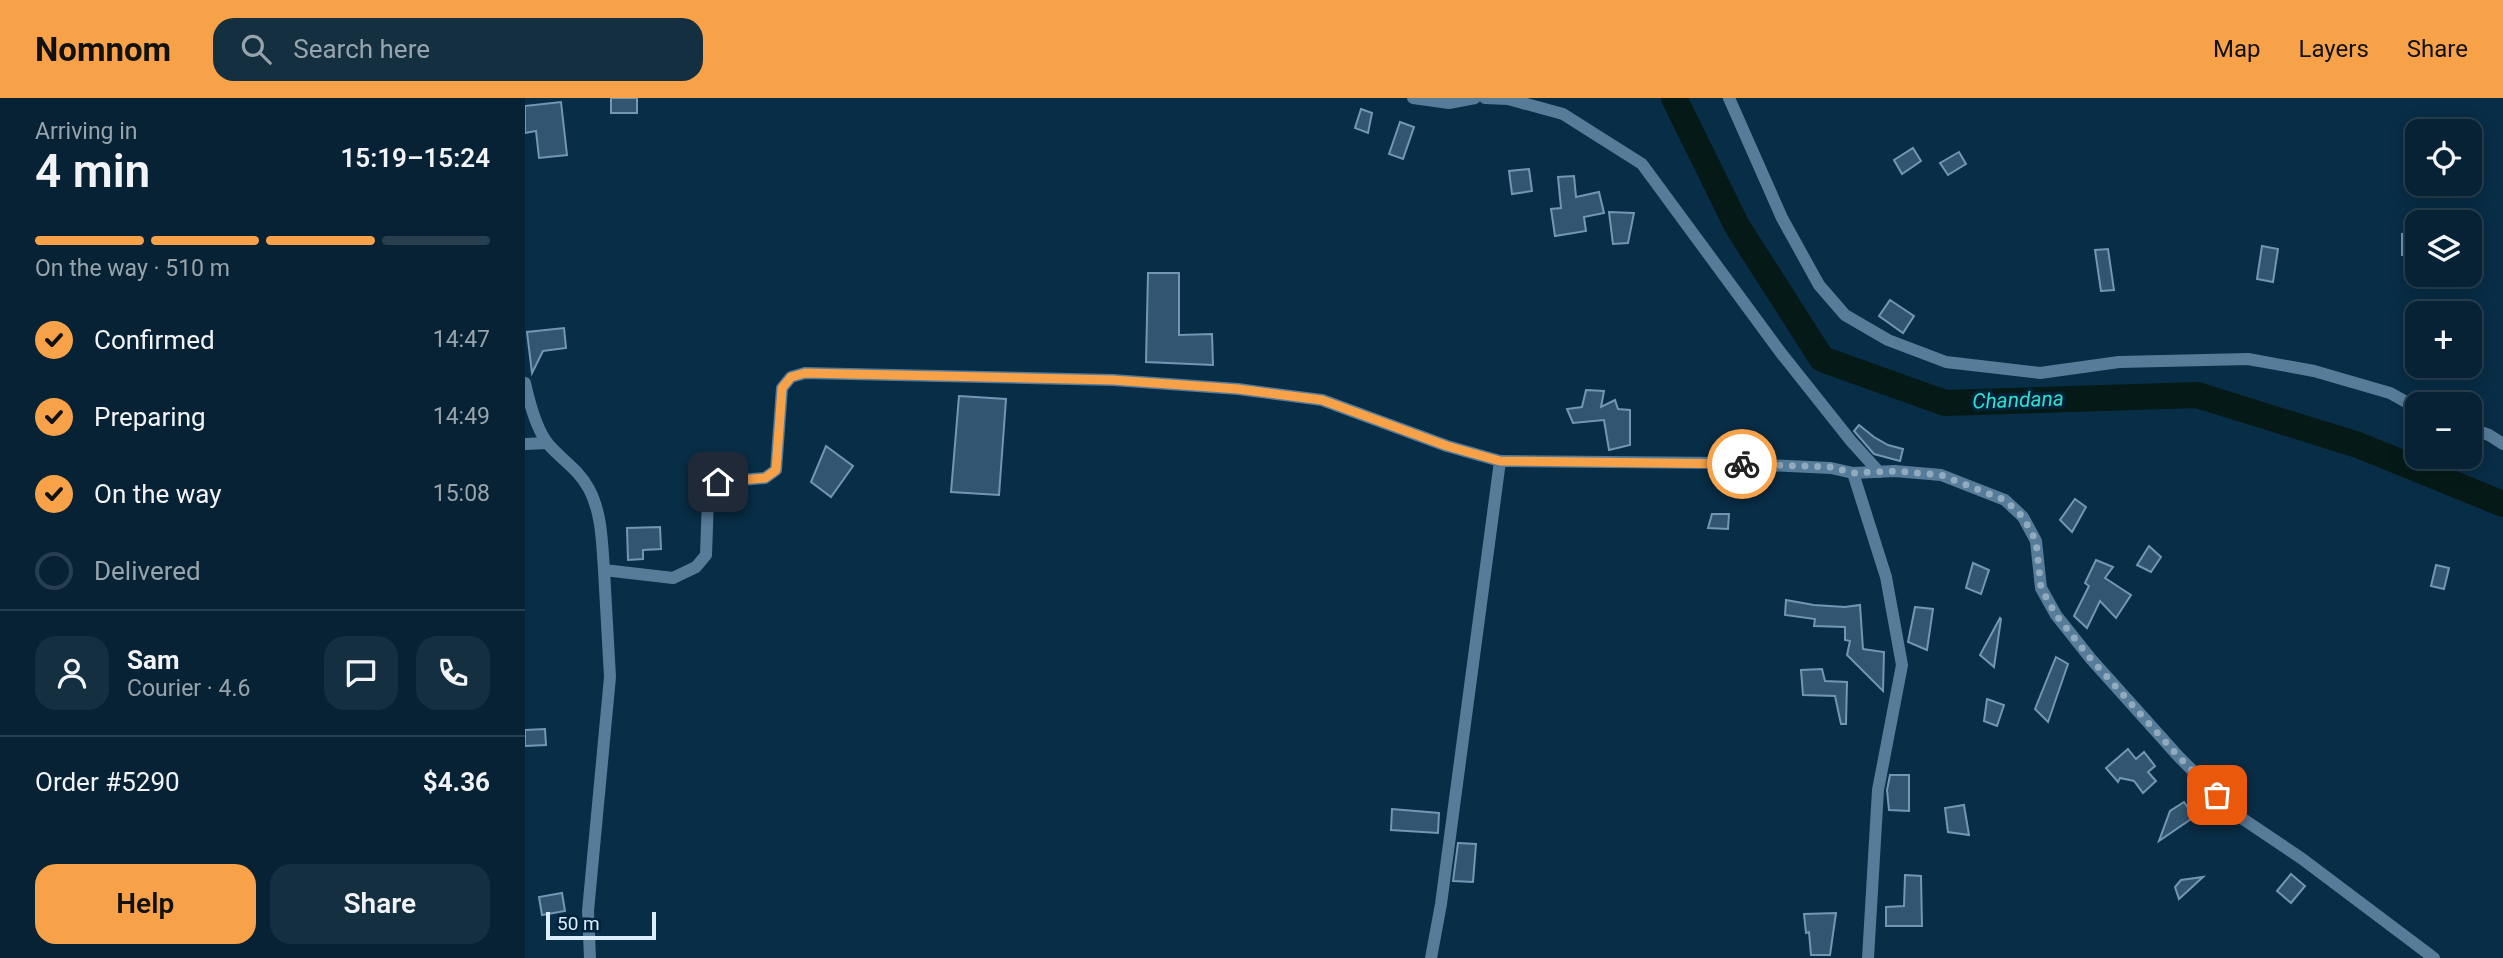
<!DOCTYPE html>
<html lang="en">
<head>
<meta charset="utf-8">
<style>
  :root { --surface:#062234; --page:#142f40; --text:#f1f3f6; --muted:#98a4ac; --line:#273f4f; --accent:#f7a149 }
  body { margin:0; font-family:Roboto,sans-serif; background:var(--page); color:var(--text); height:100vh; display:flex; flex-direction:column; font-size:26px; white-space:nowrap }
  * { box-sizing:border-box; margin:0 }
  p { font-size:23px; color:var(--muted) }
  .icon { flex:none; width:38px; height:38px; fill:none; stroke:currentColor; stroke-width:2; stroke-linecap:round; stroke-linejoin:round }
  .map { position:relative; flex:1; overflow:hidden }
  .panel { display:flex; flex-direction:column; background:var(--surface); width:525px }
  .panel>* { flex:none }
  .tools { position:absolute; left:1880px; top:21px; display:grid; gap:14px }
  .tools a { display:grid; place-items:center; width:77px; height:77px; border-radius:14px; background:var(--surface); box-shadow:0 4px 18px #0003,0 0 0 2px var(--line); font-size:35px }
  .scale { position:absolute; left:21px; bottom:18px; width:110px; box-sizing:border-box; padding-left:7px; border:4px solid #dbeeff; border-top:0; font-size:19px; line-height:24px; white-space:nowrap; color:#dbeeff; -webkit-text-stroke:5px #00233b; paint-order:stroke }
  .pin { position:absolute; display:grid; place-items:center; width:60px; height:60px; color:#fff; margin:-30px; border-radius:14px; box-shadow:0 4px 10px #0006 }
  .courier { position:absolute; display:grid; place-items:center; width:70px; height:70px; margin:-35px; border:5px solid #f7a149; border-radius:50%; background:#fff; color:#222; box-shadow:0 2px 9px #0007 }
  .head em { font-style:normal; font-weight:600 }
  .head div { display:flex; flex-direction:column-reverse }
  .head { display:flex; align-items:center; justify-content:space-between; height:119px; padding:0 35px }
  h1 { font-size:46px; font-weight:600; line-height:52px }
  .bar { display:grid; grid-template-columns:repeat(4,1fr); gap:10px 7px; align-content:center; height:84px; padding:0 35px }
  .bar i { height:9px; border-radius:5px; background:var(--line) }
  .bar .current { background:var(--accent) }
  .bar p { grid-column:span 4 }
  .line { display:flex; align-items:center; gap:18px; padding:0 35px; border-top:2px solid var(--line) }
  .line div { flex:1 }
  .round { display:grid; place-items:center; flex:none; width:74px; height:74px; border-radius:21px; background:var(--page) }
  ol { padding:0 35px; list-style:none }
  li { display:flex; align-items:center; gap:21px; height:77px }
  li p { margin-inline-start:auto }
  li .icon { padding:7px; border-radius:50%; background:var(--accent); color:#111; stroke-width:4 }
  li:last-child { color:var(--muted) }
  li i { width:38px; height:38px; border:4px solid var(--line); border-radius:50% }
  .button { display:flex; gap:14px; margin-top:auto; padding:14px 35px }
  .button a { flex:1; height:80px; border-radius:21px; background:var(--accent); color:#111; font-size:28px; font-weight:600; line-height:80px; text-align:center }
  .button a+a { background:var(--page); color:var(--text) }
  header { display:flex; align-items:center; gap:42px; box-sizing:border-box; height:98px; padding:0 35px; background:var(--accent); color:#111 }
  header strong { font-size:33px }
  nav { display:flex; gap:38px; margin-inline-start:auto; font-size:24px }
  .search { width:490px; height:63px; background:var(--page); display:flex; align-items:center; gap:18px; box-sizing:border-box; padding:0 24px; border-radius:21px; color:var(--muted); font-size:26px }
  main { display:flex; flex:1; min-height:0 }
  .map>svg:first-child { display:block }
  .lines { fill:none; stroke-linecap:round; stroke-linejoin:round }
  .river { stroke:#051a17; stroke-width:26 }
  .building { fill:#325671; stroke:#7197b5; stroke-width:2 }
  .street { stroke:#567c9a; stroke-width:12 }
  .done { stroke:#91aabe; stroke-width:7; stroke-dasharray:0 12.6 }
  .route { stroke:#f7a149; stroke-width:9 }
  .labels { text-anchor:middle; stroke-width:6; stroke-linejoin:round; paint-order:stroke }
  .water-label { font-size:21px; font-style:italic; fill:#31dfcc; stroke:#00233b }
</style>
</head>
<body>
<header>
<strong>Nomnom</strong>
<div class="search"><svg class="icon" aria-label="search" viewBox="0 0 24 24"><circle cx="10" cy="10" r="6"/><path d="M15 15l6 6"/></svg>Search here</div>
<nav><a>Map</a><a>Layers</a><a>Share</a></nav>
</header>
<main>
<section class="panel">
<div class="head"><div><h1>4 min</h1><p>Arriving in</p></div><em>15:19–15:24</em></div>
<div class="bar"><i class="current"></i><i class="current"></i><i class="current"></i><i></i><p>On the way · 510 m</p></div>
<ol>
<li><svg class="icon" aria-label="check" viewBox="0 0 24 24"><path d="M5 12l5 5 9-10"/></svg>Confirmed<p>14:47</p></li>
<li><svg class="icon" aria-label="check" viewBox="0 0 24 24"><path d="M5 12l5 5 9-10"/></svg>Preparing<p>14:49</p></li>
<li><svg class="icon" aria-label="check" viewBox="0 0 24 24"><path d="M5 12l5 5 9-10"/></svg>On the way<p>15:08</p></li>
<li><i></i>Delivered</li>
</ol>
<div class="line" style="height:126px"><a class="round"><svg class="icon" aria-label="person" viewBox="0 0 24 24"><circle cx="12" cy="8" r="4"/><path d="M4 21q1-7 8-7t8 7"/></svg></a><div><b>Sam</b><p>Courier · 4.6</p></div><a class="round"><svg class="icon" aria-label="chat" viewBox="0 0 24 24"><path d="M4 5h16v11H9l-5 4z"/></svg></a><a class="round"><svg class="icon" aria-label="phone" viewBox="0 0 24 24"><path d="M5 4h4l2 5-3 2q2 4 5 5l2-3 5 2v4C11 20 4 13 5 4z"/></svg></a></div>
<div class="line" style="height:91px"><div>Order #5290</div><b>$4.36</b></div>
<div class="button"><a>Help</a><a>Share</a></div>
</section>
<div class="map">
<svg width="1978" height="860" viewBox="0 0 1978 860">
  <rect width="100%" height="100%" fill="#082d46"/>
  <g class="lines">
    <polyline class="river" points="1149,0 1212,128 1297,261 1420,305 1672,297 1833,347 1978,406"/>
  </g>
  <g class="building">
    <rect x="86" y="0" width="26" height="15"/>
    <polygon points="36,4 42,57 14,60 11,33 0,35 0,8"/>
    <polygon points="836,11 847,15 843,35 830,30"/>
    <polygon points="875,24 889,29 878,61 864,56"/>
    <polygon points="1388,50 1396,63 1377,76 1369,62"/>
    <polygon points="1434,54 1441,66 1423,77 1415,65"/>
    <polygon points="1004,71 1007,93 987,96 984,73"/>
    <polygon points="1049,78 1051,99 1074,94 1079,115 1059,119 1061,133 1030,138 1026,111 1036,110 1033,79"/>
    <polygon points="1084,114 1109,115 1103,145 1088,146"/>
    <polygon points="1890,135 1891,157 1877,157 1877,136"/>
    <polygon points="1737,148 1753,151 1748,184 1732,181"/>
    <polygon points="1583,151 1589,192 1576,193 1570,152"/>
    <polygon points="623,175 654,175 654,237 687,236 688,267 621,264"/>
    <polygon points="1365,202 1389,218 1378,235 1354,218"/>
    <polygon points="39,230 41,250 18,253 7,275 2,234"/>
    <polygon points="1061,292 1079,293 1076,309 1090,302 1093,311 1105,312 1105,347 1084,352 1079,322 1048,325 1042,311 1057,309"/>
    <polygon points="434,298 481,301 474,397 426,394"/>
    <polygon points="1334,327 1349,339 1363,347 1378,351 1375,363 1349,356 1329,333"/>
    <polygon points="301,348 328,368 306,399 286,384"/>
    <polygon points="1550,401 1561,409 1547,434 1535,422"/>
    <polygon points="1187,416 1204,416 1203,431 1183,430"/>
    <polygon points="135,429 136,451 118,452 118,461 103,462 102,430"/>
    <polygon points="1624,448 1636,459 1626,474 1612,467"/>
    <polygon points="1571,462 1588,469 1580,480 1606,497 1591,520 1575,503 1562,530 1549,518 1564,488 1560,485"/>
    <polygon points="1448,465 1464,472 1456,496 1441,490"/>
    <polygon points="1911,467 1924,470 1919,491 1906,488"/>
    <polygon points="1261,502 1289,507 1320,509 1335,507 1338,551 1359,554 1358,593 1322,557 1325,543 1320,542 1320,529 1289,528 1290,521 1260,517"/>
    <polygon points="1390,509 1408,511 1402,552 1383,544"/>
    <polygon points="1475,520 1476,521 1469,569 1455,557"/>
    <polygon points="1531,559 1543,566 1523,624 1510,611"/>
    <polygon points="1297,571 1300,583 1322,584 1321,626 1316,626 1310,598 1278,597 1276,572"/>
    <polygon points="1462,601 1479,607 1472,628 1459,623"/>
    <polygon points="20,631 21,647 0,648 0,632"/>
    <polygon points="1603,651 1611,661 1619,654 1630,668 1623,674 1631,683 1618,695 1609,683 1595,680 1593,684 1581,670"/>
    <polygon points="1365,677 1384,677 1384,713 1364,712 1362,692"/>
    <polygon points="1659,704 1669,719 1634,743 1645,713"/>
    <polygon points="1439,707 1444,737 1423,734 1420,710"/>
    <polygon points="867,711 914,715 913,735 866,732"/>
    <polygon points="933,745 951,746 948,784 928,783"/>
    <polygon points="1766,776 1780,788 1766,805 1752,793"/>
    <polygon points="1380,777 1396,778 1397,828 1361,828 1361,809 1379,808"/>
    <polygon points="1678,779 1654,801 1650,789 1656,782"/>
    <polygon points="37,795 40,813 17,817 14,799"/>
    <polygon points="1311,815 1305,857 1286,857 1284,834 1281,835 1279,816"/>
  </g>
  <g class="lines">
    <g class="street">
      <polyline points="888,0 924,5 950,0"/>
      <polyline points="960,0 983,1 1038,16 1117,66 1256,255 1326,343 1354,374"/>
      <polyline points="1204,0 1257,120 1294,187 1320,217 1363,242 1421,264 1515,275 1594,264 1723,261 1789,273 1865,295 1892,310"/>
      <path d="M 0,285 C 4,303 12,333 24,347 C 37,362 54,372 64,391 C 77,415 77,446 79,472 L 148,480 L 171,469 L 181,457 L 183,400 L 193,384 L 240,380 L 251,372 L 257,290 L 266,279 L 280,275 L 588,282 L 713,291 L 797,302 L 922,348 L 975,363 L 916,806 L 906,860"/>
      <polyline points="1944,330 1964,337 1978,346"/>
      <polyline points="0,346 22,345"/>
      <polyline points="975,363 1197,365 1306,370 1328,375 1370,373 1416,377 1480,402 1498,419 1511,443 1516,490 1531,517 1566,561 1654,659 1712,717 1776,760 1909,860"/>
      <polyline points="1328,375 1361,479 1377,567 1353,692 1343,860"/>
      <polyline points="65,860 63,813 85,579 79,472"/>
    </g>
  </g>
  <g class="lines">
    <polyline class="done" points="1217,366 1306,369 1328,375 1370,373 1416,377 1480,402 1498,419 1511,443 1516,490 1531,517 1566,561 1654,659 1692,697"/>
    <polyline class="route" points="193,384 240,380 251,372 257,290 266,279 280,275 588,282 713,291 797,302 922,348 975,363 1217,366"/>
  </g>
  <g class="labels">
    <g class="water-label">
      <text transform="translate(1493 302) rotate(-2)" y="7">Chandana</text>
    </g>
  </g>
</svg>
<div class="tools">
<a><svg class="icon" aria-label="locate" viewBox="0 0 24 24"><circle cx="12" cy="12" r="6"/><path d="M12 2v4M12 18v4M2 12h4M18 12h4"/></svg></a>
<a><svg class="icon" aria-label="layers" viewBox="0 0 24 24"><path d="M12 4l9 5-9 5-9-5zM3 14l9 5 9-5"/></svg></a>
<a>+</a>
<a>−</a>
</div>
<div class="scale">50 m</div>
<div class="pin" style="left:1692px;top:697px;background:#ea580c"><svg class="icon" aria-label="bag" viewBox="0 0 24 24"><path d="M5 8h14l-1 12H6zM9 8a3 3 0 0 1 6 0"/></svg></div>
<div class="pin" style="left:193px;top:384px;background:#1f2937"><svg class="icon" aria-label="home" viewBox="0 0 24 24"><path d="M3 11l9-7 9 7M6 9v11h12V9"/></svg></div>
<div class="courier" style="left:1217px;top:366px"><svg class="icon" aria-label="bike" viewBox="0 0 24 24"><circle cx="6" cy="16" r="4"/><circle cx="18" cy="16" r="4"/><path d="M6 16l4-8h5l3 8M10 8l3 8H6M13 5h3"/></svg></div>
</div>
</main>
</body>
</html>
